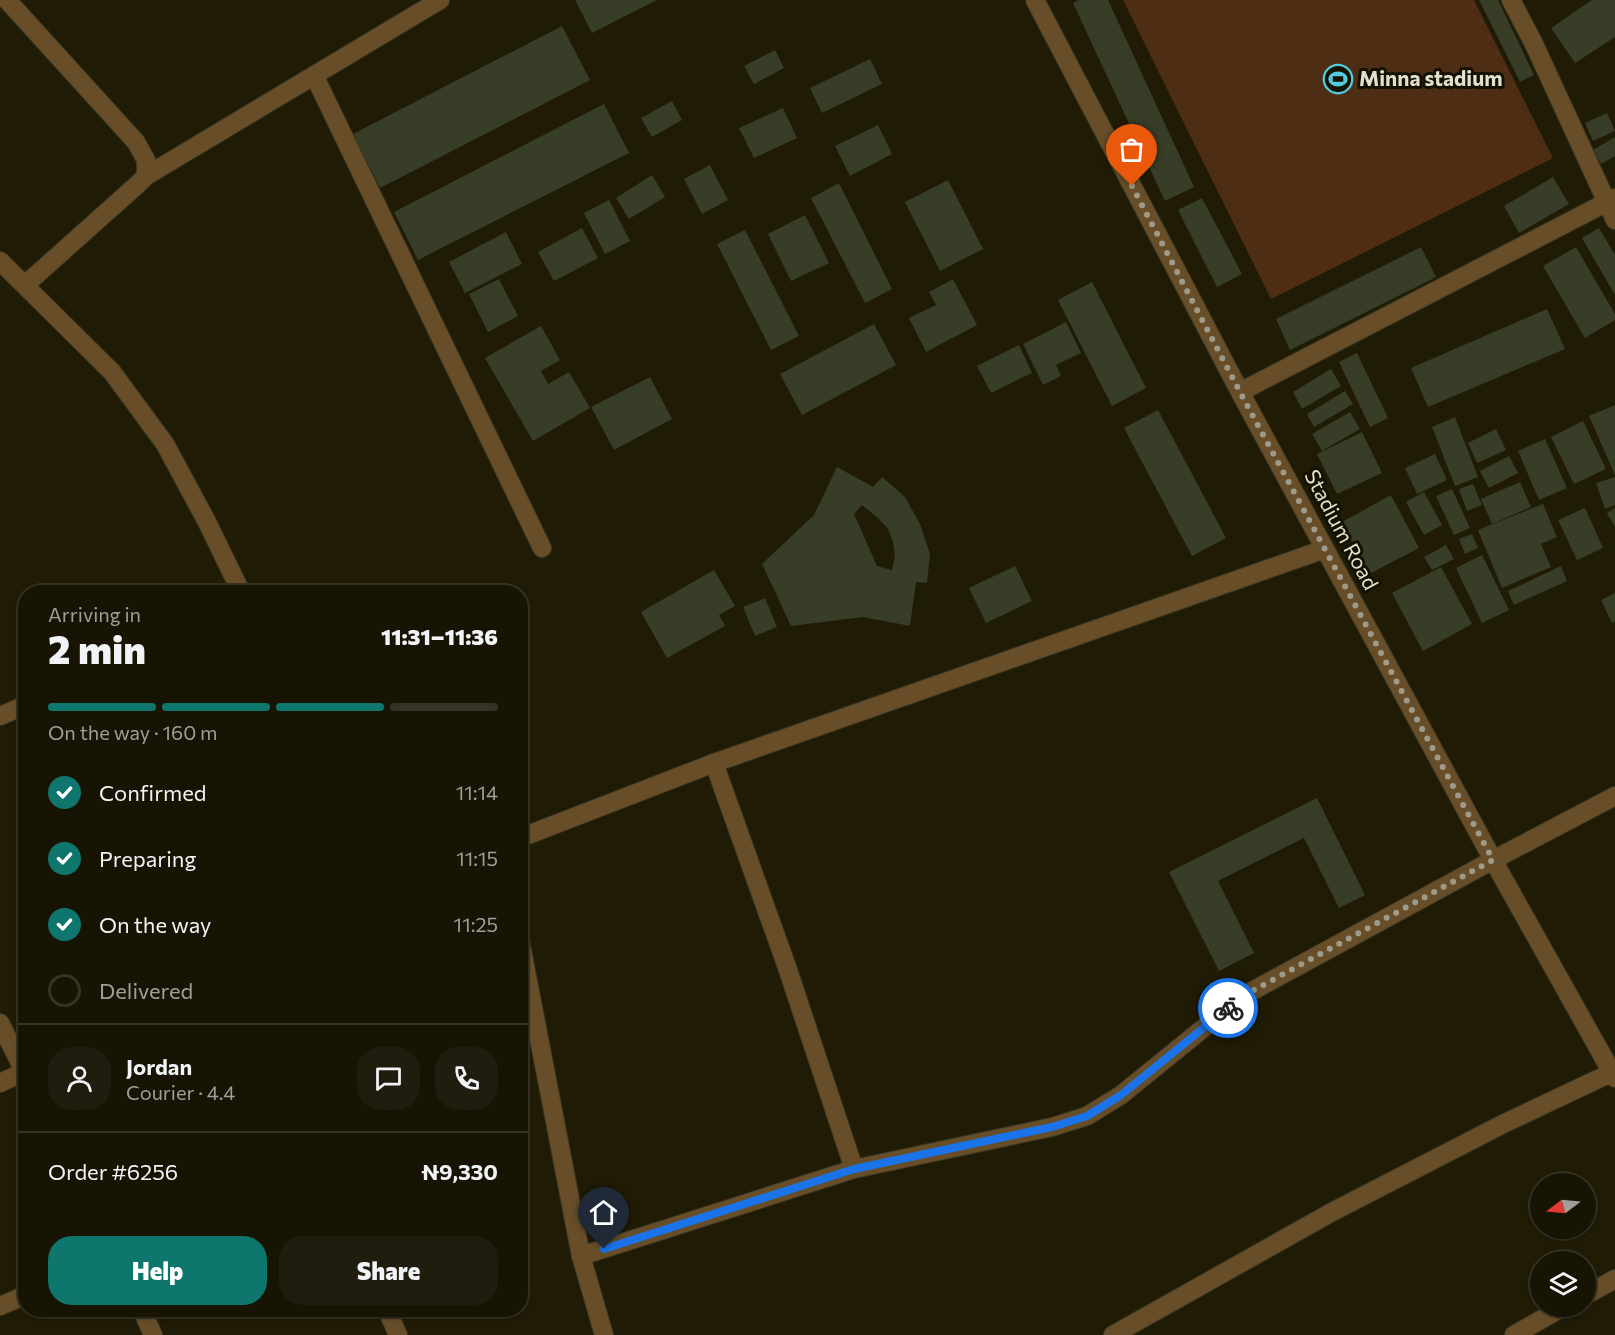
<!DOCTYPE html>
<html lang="en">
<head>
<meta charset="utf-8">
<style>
  :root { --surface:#181404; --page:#211d0e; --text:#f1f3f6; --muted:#9f9e9a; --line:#363326; --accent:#0f766e }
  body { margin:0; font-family:Commissioner,sans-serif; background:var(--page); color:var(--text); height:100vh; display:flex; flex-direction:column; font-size:22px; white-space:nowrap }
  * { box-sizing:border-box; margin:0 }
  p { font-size:20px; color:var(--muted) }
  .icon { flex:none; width:33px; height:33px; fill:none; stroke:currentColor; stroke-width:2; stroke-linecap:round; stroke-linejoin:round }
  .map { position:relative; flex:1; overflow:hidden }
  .drawer { position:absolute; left:18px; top:585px; width:510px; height:732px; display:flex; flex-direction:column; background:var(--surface); border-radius:24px; box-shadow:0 2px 4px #0004,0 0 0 2px var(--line) }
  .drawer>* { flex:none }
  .needle { width:39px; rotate:254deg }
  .fabs { position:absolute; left:1530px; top:1173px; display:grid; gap:12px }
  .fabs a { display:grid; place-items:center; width:66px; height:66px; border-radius:50%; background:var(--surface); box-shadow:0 2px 4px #0004,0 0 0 2px var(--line); font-size:30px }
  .pin { position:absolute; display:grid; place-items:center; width:51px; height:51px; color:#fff; margin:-62px -26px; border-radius:50% 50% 50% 0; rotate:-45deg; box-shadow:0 0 6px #0007 }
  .pin .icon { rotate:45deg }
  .courier { position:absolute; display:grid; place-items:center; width:60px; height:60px; margin:-30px; border:4px solid #1a73e8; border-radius:50%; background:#fff; color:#222; box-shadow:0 2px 8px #0007 }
  .summary em { font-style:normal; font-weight:800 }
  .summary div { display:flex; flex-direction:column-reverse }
  .summary { display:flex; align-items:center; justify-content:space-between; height:102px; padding:0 30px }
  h1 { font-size:39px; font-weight:800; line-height:45px }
  .bar { display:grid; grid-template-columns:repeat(4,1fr); gap:9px 6px; align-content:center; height:72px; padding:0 30px }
  .bar i { height:8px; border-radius:4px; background:var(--line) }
  .bar .current { background:var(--accent) }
  .bar p { grid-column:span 4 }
  .line { display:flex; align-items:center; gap:15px; padding:0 30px; border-top:2px solid var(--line) }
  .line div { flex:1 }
  .round { display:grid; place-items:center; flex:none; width:63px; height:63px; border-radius:24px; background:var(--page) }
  ol { padding:0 30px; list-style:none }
  li { display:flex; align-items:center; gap:18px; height:66px }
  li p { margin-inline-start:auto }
  li .icon { padding:6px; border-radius:50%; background:var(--accent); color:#fff; stroke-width:4 }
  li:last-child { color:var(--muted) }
  li i { width:33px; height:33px; border:3px solid var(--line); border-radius:50% }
  .cta { display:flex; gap:12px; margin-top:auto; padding:12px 30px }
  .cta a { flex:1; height:69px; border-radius:24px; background:var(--accent); color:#fff; font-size:24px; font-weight:800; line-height:69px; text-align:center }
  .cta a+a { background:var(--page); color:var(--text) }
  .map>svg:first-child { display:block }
  .green { fill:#4e2d15 }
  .building { fill:#373d27; fill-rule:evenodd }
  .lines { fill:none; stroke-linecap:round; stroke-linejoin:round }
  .minor-casing { stroke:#3b3722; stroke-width:20 }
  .minor { stroke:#674e29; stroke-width:18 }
  .done { stroke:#9e9b8a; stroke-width:6; stroke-dasharray:0 10.8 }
  .route { stroke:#1a73e8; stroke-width:8 }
  .labels { text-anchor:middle; stroke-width:6; stroke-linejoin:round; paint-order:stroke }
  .poi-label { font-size:21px; font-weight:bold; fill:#e2e0d2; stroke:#161200; text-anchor:start }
  .street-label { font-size:21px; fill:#e2e0d2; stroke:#161200 }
</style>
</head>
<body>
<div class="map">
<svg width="1615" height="1335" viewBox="0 0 1615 1335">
  <rect width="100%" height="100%" fill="#201b05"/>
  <polygon class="green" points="1123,0 1474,0 1553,158 1271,299"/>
  <g class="building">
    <polygon points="575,0 657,0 592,33"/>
    <polygon points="1079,0 1108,0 1194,187 1165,201 1073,3"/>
    <polygon points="1479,0 1498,0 1534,75 1520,82"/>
    <polygon points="1592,0 1615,0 1615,37 1575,63 1551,28"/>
    <polygon points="562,26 590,80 380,188 353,134"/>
    <polygon points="775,50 784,68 754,84 744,66"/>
    <polygon points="870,59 882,84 822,113 810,88"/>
    <polygon points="672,101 682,120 652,137 641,118"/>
    <polygon points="604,104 629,153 418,260 394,212"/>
    <polygon points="783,108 797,138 754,158 739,128"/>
    <polygon points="1607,113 1615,131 1593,141 1585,123"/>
    <polygon points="878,125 892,154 850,176 835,146"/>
    <polygon points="1615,137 1615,156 1601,164 1593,150"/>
    <polygon points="710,165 728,200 702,214 684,179"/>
    <polygon points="652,175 665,197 629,219 616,198"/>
    <polygon points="1553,177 1569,204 1519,233 1504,206"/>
    <polygon points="948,180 983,249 940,271 905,202"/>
    <polygon points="839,183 892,289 865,303 811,198"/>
    <polygon points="1202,198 1242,274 1217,287 1178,210"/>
    <polygon points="609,200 630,241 605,254 584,213"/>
    <polygon points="805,215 829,263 791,281 768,234"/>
    <polygon points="582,228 598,258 554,281 538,252"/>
    <polygon points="1599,228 1615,255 1615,295 1582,238"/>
    <polygon points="745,230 799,336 771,350 717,244"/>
    <polygon points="506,232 522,264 465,293 449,262"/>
    <polygon points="1421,247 1436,277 1290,350 1276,319"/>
    <polygon points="1576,247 1615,314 1615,320 1585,338 1543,266"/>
    <polygon points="499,279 518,316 488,332 469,294"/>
    <polygon points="953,279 977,325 926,352 909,318 936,305 929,292"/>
    <polygon points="1092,282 1146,388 1112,406 1058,300"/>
    <polygon points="1547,309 1565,349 1428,407 1411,368"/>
    <polygon points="1066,322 1081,353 1056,365 1061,376 1043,385 1023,344"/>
    <polygon points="874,324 896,365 802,415 780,374"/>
    <polygon points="541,326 560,360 541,371 548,384 569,372 590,408 533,441 485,358"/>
    <polygon points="1019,345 1032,373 991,393 977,366"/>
    <polygon points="1357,353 1388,418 1370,427 1339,362"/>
    <polygon points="1331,369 1341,386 1302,409 1293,392"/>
    <polygon points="650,377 672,419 614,450 591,407"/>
    <polygon points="1345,391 1353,404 1314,427 1307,414"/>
    <polygon points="1615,405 1615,475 1589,416"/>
    <polygon points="1158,410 1226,538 1192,556 1124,428"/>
    <polygon points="1350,412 1360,429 1322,451 1312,434"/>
    <polygon points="1455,417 1478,477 1455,486 1432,427"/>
    <polygon points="1583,421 1606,469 1574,484 1551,437"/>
    <polygon points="1496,429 1506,450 1477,463 1468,443"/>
    <polygon points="1362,432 1382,473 1337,494 1317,454"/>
    <polygon points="1545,439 1567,488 1539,500 1518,451"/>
    <polygon points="1435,454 1447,480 1417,494 1405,468"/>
    <polygon points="1509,456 1518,473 1489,488 1480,471"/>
    <path d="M 837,467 L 873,487 L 882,477 L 905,497 L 920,524 L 930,554 L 927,583 L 916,582 L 910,626 L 863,617 L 791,626 L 762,564 L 814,515 ZM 862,505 L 879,519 L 888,529 L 893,542 L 895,556 L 892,570 L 877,566 L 854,514 Z"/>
    <polygon points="1615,477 1615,505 1605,509 1596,483"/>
    <polygon points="1520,482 1531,507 1492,524 1481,499"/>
    <polygon points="1473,484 1482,505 1467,511 1459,489"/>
    <polygon points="1452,489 1470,528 1454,535 1436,496"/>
    <polygon points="1424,492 1442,525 1424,535 1406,502"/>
    <polygon points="1391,495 1419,548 1369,574 1342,522"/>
    <polygon points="1543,504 1557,537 1541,544 1551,567 1502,588 1478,530"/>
    <polygon points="1585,508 1603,548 1577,560 1558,520"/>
    <polygon points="1615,508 1615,527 1607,513"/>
    <polygon points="1472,534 1478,548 1465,554 1459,539"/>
    <polygon points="1446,545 1454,559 1432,570 1424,557"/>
    <polygon points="1482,555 1509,610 1482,623 1456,568"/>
    <polygon points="1015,566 1032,601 986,623 969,588"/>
    <polygon points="1561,566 1567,581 1514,605 1508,591"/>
    <polygon points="1441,567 1472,624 1423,651 1392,593"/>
    <polygon points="714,570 735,606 719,615 725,626 667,658 641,612"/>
    <polygon points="1615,593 1615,621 1612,623 1601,600"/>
    <polygon points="765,598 777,627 755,636 743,607"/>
    <polygon points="1317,798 1365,895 1339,908 1304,838 1218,881 1254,953 1219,971 1169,872"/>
  </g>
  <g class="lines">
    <g class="minor-casing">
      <g id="minor">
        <polyline points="7,0 136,142 146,160 146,176 138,184 25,285"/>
        <polyline points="1035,0 1240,392 1493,860 1615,1078"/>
        <polyline points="1511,0 1534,44 1615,220"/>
        <polyline points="314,75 542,548"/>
        <polyline points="146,176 440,0"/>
        <polyline points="0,261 112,372 165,444 207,522 241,592"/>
        <polyline points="1240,392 1615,198"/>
        <polyline points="0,716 26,705"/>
        <polyline points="714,763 787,967 854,1169"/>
        <polyline points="520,838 714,763 1325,549"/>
        <polyline points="520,940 581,1256 604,1335"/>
        <polyline points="0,1023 26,1075"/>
        <polyline points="0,1083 26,1071"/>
        <polyline points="581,1256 854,1169 1052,1127 1087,1116 1121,1095 1243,996 1493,860 1615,796"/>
        <polyline points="1586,1295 1615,1279"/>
        <polyline points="0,1306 26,1295"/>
        <polyline points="142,1310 153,1335"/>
        <polyline points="387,1310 398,1335"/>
        <polyline points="1113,1335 1332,1212 1503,1124 1615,1071"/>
        <polyline points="1514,1335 1565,1306"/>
      </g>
    </g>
    <use href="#minor" class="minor"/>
  </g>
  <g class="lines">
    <polyline class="done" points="1132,186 1240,392 1493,860 1243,996 1228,1008"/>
    <polyline class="route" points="604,1249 854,1169 1052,1127 1087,1116 1121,1095 1228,1008"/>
  </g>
  <defs>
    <g id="stadium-ring" transform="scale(1.5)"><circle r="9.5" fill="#161200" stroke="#54cadd" stroke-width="1.5"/><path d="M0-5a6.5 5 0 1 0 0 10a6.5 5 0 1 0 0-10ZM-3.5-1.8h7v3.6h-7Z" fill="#54cadd"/></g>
  </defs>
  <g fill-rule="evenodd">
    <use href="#stadium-ring" x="1338" y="79"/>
  </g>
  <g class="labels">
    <g class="poi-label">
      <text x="1359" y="86">Minna stadium</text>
    </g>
    <g class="street-label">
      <text transform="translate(1341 530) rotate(62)" y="7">Stadium Road</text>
    </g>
  </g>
</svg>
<div class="fabs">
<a><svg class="needle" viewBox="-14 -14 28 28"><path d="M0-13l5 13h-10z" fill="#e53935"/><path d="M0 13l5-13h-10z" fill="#9f9e9a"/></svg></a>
<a><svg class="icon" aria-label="layers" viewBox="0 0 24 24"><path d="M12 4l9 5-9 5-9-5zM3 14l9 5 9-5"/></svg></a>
</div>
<div class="pin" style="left:1132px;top:186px;background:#ea580c"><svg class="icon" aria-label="bag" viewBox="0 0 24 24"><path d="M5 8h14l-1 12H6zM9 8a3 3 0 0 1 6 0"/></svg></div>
<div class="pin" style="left:604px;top:1249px;background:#1f2937"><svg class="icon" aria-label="home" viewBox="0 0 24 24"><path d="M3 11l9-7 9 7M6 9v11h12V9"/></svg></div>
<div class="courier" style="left:1228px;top:1008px"><svg class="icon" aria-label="bike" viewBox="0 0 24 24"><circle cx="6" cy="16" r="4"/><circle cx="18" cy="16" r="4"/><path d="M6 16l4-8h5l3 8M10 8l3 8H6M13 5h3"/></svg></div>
<section class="drawer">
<div class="summary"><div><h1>2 min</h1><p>Arriving in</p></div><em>11:31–11:36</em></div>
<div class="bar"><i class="current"></i><i class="current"></i><i class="current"></i><i></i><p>On the way · 160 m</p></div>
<ol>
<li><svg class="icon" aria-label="check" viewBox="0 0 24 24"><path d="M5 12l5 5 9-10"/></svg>Confirmed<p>11:14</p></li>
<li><svg class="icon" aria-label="check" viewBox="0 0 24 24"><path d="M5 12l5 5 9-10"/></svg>Preparing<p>11:15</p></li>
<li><svg class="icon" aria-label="check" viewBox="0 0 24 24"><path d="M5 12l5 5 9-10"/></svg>On the way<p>11:25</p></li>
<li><i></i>Delivered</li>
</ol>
<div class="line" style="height:108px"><a class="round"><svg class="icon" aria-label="person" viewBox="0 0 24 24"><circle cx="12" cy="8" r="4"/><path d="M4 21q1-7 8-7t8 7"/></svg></a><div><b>Jordan</b><p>Courier · 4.4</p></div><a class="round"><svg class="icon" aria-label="chat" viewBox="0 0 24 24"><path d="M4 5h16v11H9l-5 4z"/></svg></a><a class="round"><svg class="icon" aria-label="phone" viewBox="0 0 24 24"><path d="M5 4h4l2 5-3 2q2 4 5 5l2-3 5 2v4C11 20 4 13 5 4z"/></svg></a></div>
<div class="line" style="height:78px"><div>Order #6256</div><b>₦9,330</b></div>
<div class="cta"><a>Help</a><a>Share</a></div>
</section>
</div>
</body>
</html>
